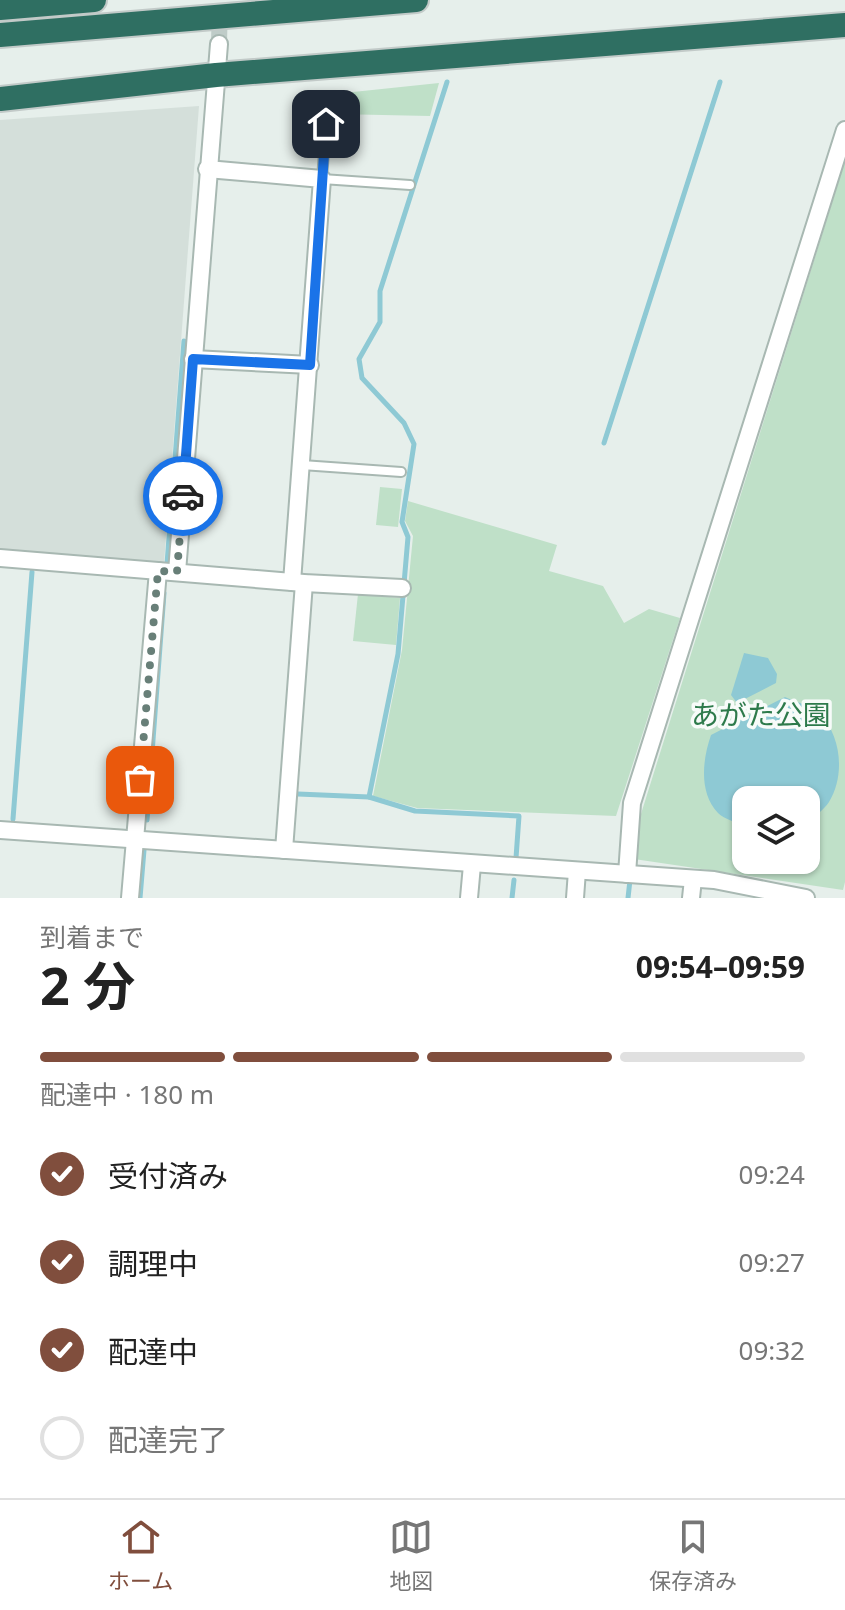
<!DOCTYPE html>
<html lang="ja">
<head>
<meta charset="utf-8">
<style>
  :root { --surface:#fff; --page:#f2f2f2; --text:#222; --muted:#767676; --line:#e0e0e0; --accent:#804e3d }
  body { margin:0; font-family:"Noto Sans","Noto Sans JP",sans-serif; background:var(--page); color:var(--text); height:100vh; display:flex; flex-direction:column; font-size:30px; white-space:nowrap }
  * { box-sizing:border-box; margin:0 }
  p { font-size:26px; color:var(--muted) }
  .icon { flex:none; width:44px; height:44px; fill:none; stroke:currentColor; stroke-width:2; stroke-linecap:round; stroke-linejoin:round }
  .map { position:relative; height:898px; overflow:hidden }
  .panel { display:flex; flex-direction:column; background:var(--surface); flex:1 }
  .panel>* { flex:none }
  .controls { position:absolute; left:732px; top:786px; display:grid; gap:16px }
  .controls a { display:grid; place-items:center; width:88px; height:88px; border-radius:16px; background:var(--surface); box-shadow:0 2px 6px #0004; font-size:40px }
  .pin { position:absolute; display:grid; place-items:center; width:68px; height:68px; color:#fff; margin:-34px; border-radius:16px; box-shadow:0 4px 12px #0006 }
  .courier { position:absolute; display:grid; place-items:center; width:80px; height:80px; margin:-40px; border:6px solid #1a73e8; border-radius:50%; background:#fff; color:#222; box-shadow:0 2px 10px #0007 }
  .summary em { font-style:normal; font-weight:700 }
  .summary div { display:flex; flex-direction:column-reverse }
  .summary { display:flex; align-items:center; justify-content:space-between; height:136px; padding:0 40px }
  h1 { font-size:52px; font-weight:700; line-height:60px }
  .bar { display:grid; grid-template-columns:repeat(4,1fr); gap:12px 8px; align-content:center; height:96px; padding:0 40px }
  .bar i { height:10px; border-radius:6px; background:var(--line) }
  .bar .selected { background:var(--accent) }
  .bar p { grid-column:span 4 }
  ol { padding:0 40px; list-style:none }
  li { display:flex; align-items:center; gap:24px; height:88px }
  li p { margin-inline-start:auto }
  li .icon { padding:8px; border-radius:50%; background:var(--accent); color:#fff; stroke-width:4 }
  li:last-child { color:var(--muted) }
  li i { width:44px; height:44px; border:4px solid var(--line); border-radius:50% }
  .dock { display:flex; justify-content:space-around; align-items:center; height:112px; border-top:2px solid var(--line); background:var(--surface); font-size:22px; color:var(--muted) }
  .dock a { display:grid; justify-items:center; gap:4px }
  .dock .selected { color:var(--accent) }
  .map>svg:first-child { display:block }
  .built { fill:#d4dfda }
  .green { fill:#bfe0c8; fill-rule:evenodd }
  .water { fill:#8ec9d4 }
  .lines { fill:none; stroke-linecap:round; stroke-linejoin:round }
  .stream { stroke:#8ec9d4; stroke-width:5 }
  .street-tunnel { stroke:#bfccc8; stroke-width:16; stroke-dasharray:16 8; stroke-linecap:butt }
  .lane-casing { stroke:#a8b8b2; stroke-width:12 }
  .street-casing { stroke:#a8b8b2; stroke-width:20 }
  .highway-casing { stroke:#c2cac8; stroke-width:28 }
  .lane { stroke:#fff; stroke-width:8 }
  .street { stroke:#fff; stroke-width:16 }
  .highway { stroke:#2f6f62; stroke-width:24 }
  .done { stroke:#687f78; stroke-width:8; stroke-dasharray:0 14.4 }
  .route { stroke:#1a73e8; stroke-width:10 }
  .labels { text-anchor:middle; stroke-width:7; stroke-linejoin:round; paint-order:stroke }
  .park-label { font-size:28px; fill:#2d7a4b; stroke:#f7fbf9 }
</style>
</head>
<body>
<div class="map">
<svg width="845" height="898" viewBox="0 0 845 898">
  <rect width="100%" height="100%" fill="#e6efeb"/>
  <polygon class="built" points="199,106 164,563 0,550 0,120"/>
  <g class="green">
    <polygon points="439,83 430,116 335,114 334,94"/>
    <path d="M 845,161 L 845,882 L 843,890 L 634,859 L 636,830 ZM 746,800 L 806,800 L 806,860 L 746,860 Z"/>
    <polygon points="380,487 402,489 398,527 376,525"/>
    <polygon points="408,501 557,545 549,571 603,586 624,623 649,609 680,618 616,816 417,808 373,796 402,650 413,536 405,521"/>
    <polygon points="358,594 400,598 396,645 353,641"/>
  </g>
  <g class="water">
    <polygon points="744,653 768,658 777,674 776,683 737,703 731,695"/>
    <path d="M 785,697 C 795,702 811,705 819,713 C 842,736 845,776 829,802 C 824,810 813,817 806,824 L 806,800 L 746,800 L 746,827 C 738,823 724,819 718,813 C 698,792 703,758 711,735 Z"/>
  </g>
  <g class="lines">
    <g class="stream">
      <polyline points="447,82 380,291 380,322 359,359 362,378 404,423 414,444 402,522 408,537 398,654 369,797 415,811 519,816 516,858"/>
      <polyline points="604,443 720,82"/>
      <polyline points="167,564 184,341"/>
      <polyline points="298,794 369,797"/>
      <polyline points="13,819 32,572"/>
      <polyline points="147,820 164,593"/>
      <polyline points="140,898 144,850"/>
      <polyline points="512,898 514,880"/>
      <polyline points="628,898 630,880"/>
    </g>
    <polyline class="street-tunnel" points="219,44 220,0"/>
    <g class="lane-casing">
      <g id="lane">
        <polyline points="326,124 322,179 410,185"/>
        <polyline points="302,465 401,472"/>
      </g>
    </g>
    <g class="street-casing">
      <g id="street">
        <polyline points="207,169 322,179 292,582"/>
        <polyline points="193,359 310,365"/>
        <polyline points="0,558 304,583 402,588"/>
        <polyline points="177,572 219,44"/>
        <polyline points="0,830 714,880 806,898"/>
        <polyline points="284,850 304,583"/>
        <polyline points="627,874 632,803 845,130"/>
        <polyline points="130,898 158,571"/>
        <polyline points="469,898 472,865"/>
        <polyline points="575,898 577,871"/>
        <polyline points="691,898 693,879"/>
      </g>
    </g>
    <g class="highway-casing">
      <g id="highway">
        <polyline points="0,8 94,0"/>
        <polyline points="0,35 416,0"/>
        <polyline points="0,99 216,75 845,25"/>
      </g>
    </g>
    <use href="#lane" class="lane"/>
    <use href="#street" class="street"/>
    <use href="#highway" class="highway"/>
  </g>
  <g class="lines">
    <polyline class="done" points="140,780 158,571 177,572 183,496"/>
    <polyline class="route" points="183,496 193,359 310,365 326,124"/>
  </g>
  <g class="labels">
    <g class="park-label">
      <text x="761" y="725">あがた公園</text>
    </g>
  </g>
</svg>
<div class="controls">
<a><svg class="icon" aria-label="layers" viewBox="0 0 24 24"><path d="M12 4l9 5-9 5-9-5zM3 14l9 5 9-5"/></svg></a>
</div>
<div class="pin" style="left:140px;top:780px;background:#ea580c"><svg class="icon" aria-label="bag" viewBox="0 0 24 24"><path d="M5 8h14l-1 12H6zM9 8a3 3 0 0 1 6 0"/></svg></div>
<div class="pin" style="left:326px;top:124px;background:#1f2937"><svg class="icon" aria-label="home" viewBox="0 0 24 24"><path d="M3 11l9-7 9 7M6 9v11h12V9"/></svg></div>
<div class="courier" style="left:183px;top:496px"><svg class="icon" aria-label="car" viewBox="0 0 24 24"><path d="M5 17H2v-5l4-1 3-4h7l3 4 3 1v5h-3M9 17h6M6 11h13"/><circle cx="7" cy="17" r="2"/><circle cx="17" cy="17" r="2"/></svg></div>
</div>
<section class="panel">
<div class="summary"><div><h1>2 分</h1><p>到着まで</p></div><em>09:54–09:59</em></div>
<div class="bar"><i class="selected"></i><i class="selected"></i><i class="selected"></i><i></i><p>配達中 · 180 m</p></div>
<ol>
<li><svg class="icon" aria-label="check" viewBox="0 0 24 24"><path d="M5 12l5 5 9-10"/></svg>受付済み<p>09:24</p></li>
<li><svg class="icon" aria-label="check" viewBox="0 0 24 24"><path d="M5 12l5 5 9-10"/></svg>調理中<p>09:27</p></li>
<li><svg class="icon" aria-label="check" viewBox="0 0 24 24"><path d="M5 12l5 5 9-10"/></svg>配達中<p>09:32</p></li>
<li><i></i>配達完了</li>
</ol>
</section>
<nav class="dock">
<a class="selected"><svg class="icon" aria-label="home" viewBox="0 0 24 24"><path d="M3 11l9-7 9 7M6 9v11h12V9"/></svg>ホーム</a>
<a><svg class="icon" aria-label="map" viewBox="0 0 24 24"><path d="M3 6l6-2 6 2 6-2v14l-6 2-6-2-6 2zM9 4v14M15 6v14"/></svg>地図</a>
<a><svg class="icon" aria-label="saved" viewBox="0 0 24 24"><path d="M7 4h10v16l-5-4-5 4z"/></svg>保存済み</a>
</nav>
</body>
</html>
